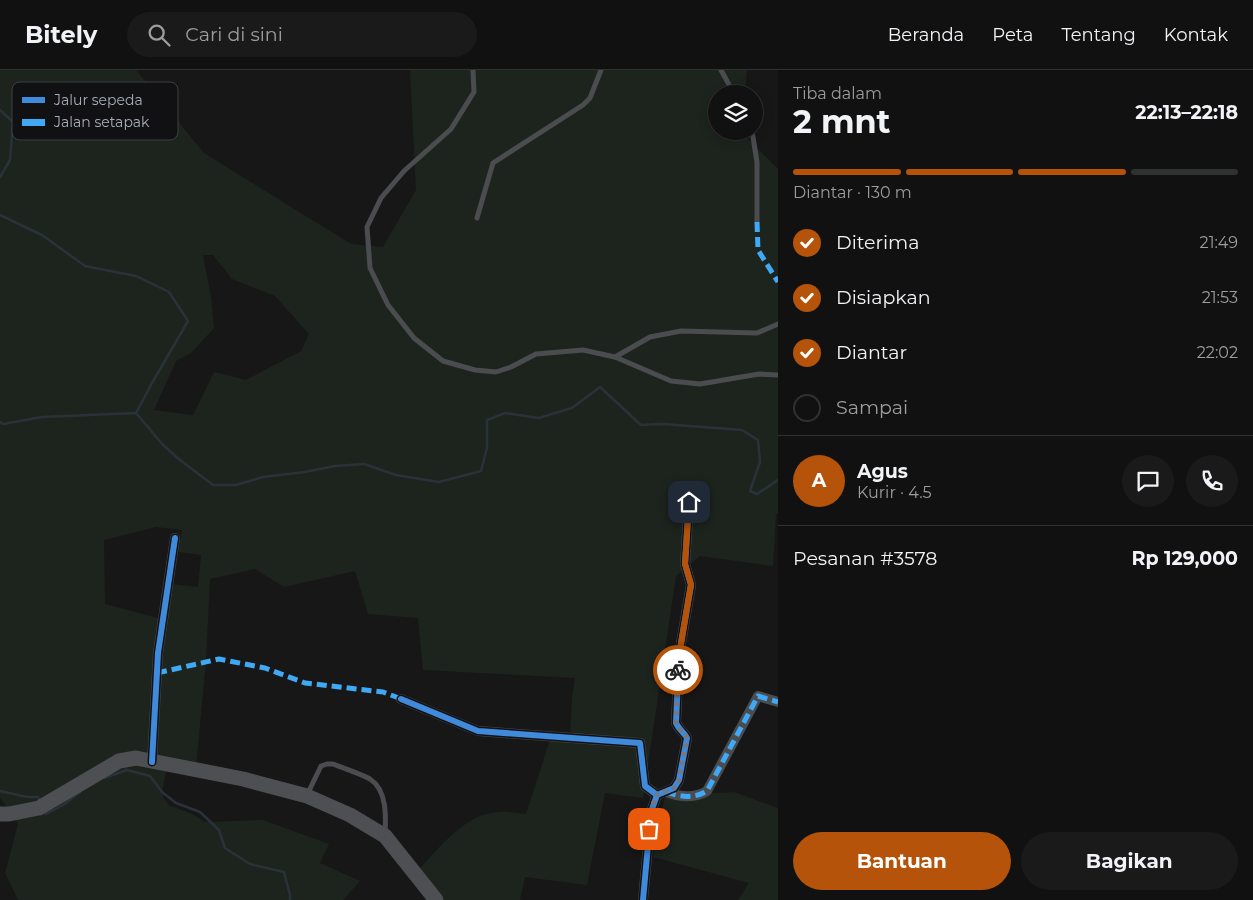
<!DOCTYPE html>
<html lang="id">
<head>
<meta charset="utf-8">
<style>
  :root { --surface:#111; --page:#1a1a1a; --text:#f1f3f6; --muted:#9c9d9f; --line:#303131; --accent:#b45309 }
  body { margin:0; font-family:Montserrat,sans-serif; background:var(--page); color:var(--text); height:100vh; display:flex; flex-direction:column; font-size:19px; white-space:nowrap }
  * { box-sizing:border-box; margin:0 }
  p { font-size:16px; color:var(--muted) }
  .icon { flex:none; width:28px; height:28px; fill:none; stroke:currentColor; stroke-width:2; stroke-linecap:round; stroke-linejoin:round }
  .map { position:relative; flex:1; overflow:hidden }
  .panel { display:flex; flex-direction:column; background:var(--surface); width:475px }
  .panel>* { flex:none }
  .fabs { position:absolute; left:708px; top:15px; display:grid; gap:10px }
  .fabs a { display:grid; place-items:center; width:55px; height:55px; border-radius:50%; background:var(--surface); box-shadow:0 2px 12px #0003,0 0 0 1px var(--line); font-size:25px }
  .pin { position:absolute; display:grid; place-items:center; width:42px; height:42px; color:#fff; margin:-21px; border-radius:10px; box-shadow:0 2px 8px #0006 }
  .courier { position:absolute; display:grid; place-items:center; width:50px; height:50px; margin:-25px; border:4px solid #b45309; border-radius:50%; background:#fff; color:#222; box-shadow:0 1px 6px #0007 }
  .overview em { font-style:normal; font-weight:700 }
  .overview div { display:flex; flex-direction:column-reverse }
  .overview { display:flex; align-items:center; justify-content:space-between; height:85px; padding:0 15px }
  h1 { font-size:32px; font-weight:700; line-height:38px }
  .bar { display:grid; grid-template-columns:repeat(4,1fr); gap:8px 5px; align-content:center; height:60px; padding:0 15px }
  .bar i { height:6px; border-radius:4px; background:var(--line) }
  .bar .selected { background:var(--accent) }
  .bar p { grid-column:span 4 }
  .line { display:flex; align-items:center; gap:12px; padding:0 15px; border-top:1px solid var(--line) }
  .line div { flex:1 }
  .round { display:grid; place-items:center; flex:none; width:52px; height:52px; border-radius:26px; background:var(--page) }
  ol { padding:0 15px; list-style:none }
  li { display:flex; align-items:center; gap:15px; height:55px }
  li p { margin-inline-start:auto }
  li .icon { padding:5px; border-radius:50%; background:var(--accent); color:#fff; stroke-width:4 }
  li:last-child { color:var(--muted) }
  li i { width:28px; height:28px; border:2px solid var(--line); border-radius:50% }
  .cta { display:flex; gap:10px; margin-top:auto; padding:10px 15px }
  .cta a { flex:1; height:58px; border-radius:30px; background:var(--accent); color:#fff; font-size:20px; font-weight:700; line-height:58px; text-align:center }
  .cta a+a { background:var(--page); color:var(--text) }
  header { display:flex; align-items:center; gap:30px; box-sizing:border-box; height:70px; padding:0 25px; background:var(--surface); border-bottom:1px solid var(--line) }
  header strong { font-size:24px }
  nav { display:flex; gap:28px; margin-inline-start:auto; font-size:18px }
  .search { width:350px; height:45px; background:var(--page); display:flex; align-items:center; gap:12px; box-sizing:border-box; padding:0 18px; border-radius:28px; color:var(--muted); font-size:19px }
  main { display:flex; flex:1; min-height:0 }
  .map>svg:first-child { display:block }
  .green { fill:#1d241e; fill-rule:evenodd }
  .lines { fill:none; stroke-linecap:round; stroke-linejoin:round }
  .stream { stroke:#2a3239; stroke-width:2.5 }
  .service { stroke:#4b4c50; stroke-width:5 }
  .minor { stroke:#4b4c50; stroke-width:10 }
  .primary { stroke:#4d4f52; stroke-width:15 }
  .quiet { stroke:#3fa9f5; stroke-width:5; stroke-dasharray:10 5; stroke-linecap:butt }
  .cycleway-casing { stroke:#111113; stroke-width:9 }
  .cycleway { stroke:#408adc; stroke-width:6 }
  .done { stroke:#757880; stroke-width:5; stroke-dasharray:0 9 }
  .route { stroke:#b45309; stroke-width:6 }
  .key { fill:#111113; stroke:#3e4045; stroke-width:1 }
  .key-label { font-size:14px; fill:#a8adb8 }
</style>
</head>
<body>
<header>
<strong>Bitely</strong>
<div class="search"><svg class="icon" aria-label="search" viewBox="0 0 24 24"><circle cx="10" cy="10" r="6"/><path d="M15 15l6 6"/></svg>Cari di sini</div>
<nav><a>Beranda</a><a>Peta</a><a>Tentang</a><a>Kontak</a></nav>
</header>
<main>
<div class="map">
<svg width="778" height="830" viewBox="0 0 778 830">
  <rect width="100%" height="100%" fill="#171717"/>
  <g class="green">
    <path d="M 0,0 L 136,0 L 204,83 L 351,174 L 383,177 L 416,120 L 410,0 L 747,0 L 745,24 L 716,24 L 716,61 L 740,61 L 778,99 L 778,443 L 776,444 L 773,496 L 700,486 L 676,506 L 643,728 L 605,723 L 587,815 L 525,807 L 520,830 L 437,830 L 418,800 C 440,778 465,743 499,742 C 507,741 517,743 526,744 L 550,670 L 570,669 L 572,627 L 575,608 L 423,600 L 418,548 L 368,544 L 355,501 L 284,517 L 255,499 L 210,509 L 206,591 L 196,697 L 168,691 L 162,722 L 163,727 L 169,735 L 192,744 L 205,752 L 263,750 L 329,774 L 320,793 L 360,811 L 343,830 L 18,830 L 5,803 L 18,754 L 0,727 ZM 203,185 L 213,185 L 232,209 L 275,226 L 309,264 L 301,281 L 246,310 L 214,302 L 193,345 L 154,340 L 176,291 L 191,283 L 214,258 L 211,227 ZM 156,457 L 182,460 L 178,482 L 201,485 L 198,517 L 171,514 L 165,550 L 105,534 L 104,470 Z"/>
    <polygon points="734,722 778,738 778,830 738,830 749,813 653,787 665,726"/>
  </g>
  <g class="lines">
    <g class="stream">
      <polyline points="0,40 13,52 10,90 0,107"/>
      <polyline points="0,145 42,165 85,196 136,206 169,222 188,251 152,313 136,343"/>
      <polyline points="136,343 163,375 180,390 213,415 236,415 263,407 305,402 335,396 364,394 396,405 439,412 481,401 487,378 487,350 505,343 539,348 572,338 600,317 641,355 663,354 742,360 758,370 760,392 750,421 757,424 778,410"/>
      <polyline points="0,352 3,354 42,347 136,343"/>
      <polyline points="104,708 127,700 150,706 162,722 176,733 200,742 219,760 225,778 250,794 284,802 290,825 290,830"/>
      <polyline points="0,721 27,727 38,727 40,731"/>
      <polyline points="45,741 46,744 63,735 80,722"/>
    </g>
    <g class="service">
      <polyline points="473,0 474,22 451,59 404,101 381,128 367,157 370,198 388,235 414,268 443,291 475,300 496,302 511,297 536,284 583,280 615,287 671,311 700,314 759,304 778,305"/>
      <polyline points="721,0 734,24"/>
      <polyline points="752,61 757,92 757,152"/>
      <polyline points="477,148 493,93 583,35 590,28 601,0"/>
      <polyline points="615,287 650,267 681,261 757,263 778,254"/>
      <path d="M 307,725 L 321,696 L 327,694 L 333,694 C 345,699 359,703 370,709 C 387,720 386,746 385,764"/>
    </g>
    <g class="minor">
      <polyline points="401,629 478,661 640,673 645,716 657,725"/>
      <polyline points="152,692 158,583 175,468"/>
      <path d="M 666,722 C 680,727 694,729 707,721 L 758,626 L 778,632"/>
      <path d="M 643,830 L 651,742 L 657,725 L 674,718 L 679,710 L 687,668 C 684,662 679,660 676,653 L 679,585 L 691,515 L 685,494 L 689,432"/>
    </g>
    <polyline class="primary" points="0,744 9,744 39,738 119,691 136,688 187,698 243,709 307,726 350,745 385,766 436,830"/>
    <g class="quiet">
      <polyline points="757,152 758,180 778,212"/>
      <polyline points="157,603 219,589 265,598 305,613 383,622 404,630"/>
      <path d="M 666,722 C 680,727 694,729 707,721 L 758,626 L 778,632"/>
    </g>
    <g class="cycleway-casing">
      <g id="cycleway">
        <polyline points="401,629 478,661 640,673 645,716 657,725"/>
        <polyline points="152,692 158,583 175,468"/>
        <path d="M 643,830 L 651,742 L 657,725 L 674,718 L 679,710 L 687,668 C 684,662 679,660 676,653 L 679,585 L 691,515 L 685,494 L 689,432"/>
      </g>
    </g>
    <use href="#cycleway" class="cycleway"/>
  </g>
  <g class="lines">
    <path class="done" d="M 649,759 L 651,742 L 656,725 L 674,718 L 679,710 L 687,668 C 684,662 679,660 676,653 L 678,600"/>
    <polyline class="route" points="678,600 679,586 691,514 685,494 689,432"/>
  </g>
  <rect x="12" y="12" width="166" height="58" rx="8" class="key"/>
  <rect x="22" y="27" width="23" height="6" fill="#408adc"/>
  <rect x="22" y="49" width="23" height="7" fill="#3fa9f5"/>
  <g class="key-label">
    <text x="54" y="35">Jalur sepeda</text>
    <text x="54" y="57">Jalan setapak</text>
  </g>
</svg>
<div class="fabs">
<a><svg class="icon" aria-label="layers" viewBox="0 0 24 24"><path d="M12 4l9 5-9 5-9-5zM3 14l9 5 9-5"/></svg></a>
</div>
<div class="pin" style="left:649px;top:759px;background:#ea580c"><svg class="icon" aria-label="bag" viewBox="0 0 24 24"><path d="M5 8h14l-1 12H6zM9 8a3 3 0 0 1 6 0"/></svg></div>
<div class="pin" style="left:689px;top:432px;background:#1f2937"><svg class="icon" aria-label="home" viewBox="0 0 24 24"><path d="M3 11l9-7 9 7M6 9v11h12V9"/></svg></div>
<div class="courier" style="left:678px;top:600px"><svg class="icon" aria-label="bike" viewBox="0 0 24 24"><circle cx="6" cy="16" r="4"/><circle cx="18" cy="16" r="4"/><path d="M6 16l4-8h5l3 8M10 8l3 8H6M13 5h3"/></svg></div>
</div>
<section class="panel">
<div class="overview"><div><h1>2 mnt</h1><p>Tiba dalam</p></div><em>22:13–22:18</em></div>
<div class="bar"><i class="selected"></i><i class="selected"></i><i class="selected"></i><i></i><p>Diantar · 130 m</p></div>
<ol>
<li><svg class="icon" aria-label="check" viewBox="0 0 24 24"><path d="M5 12l5 5 9-10"/></svg>Diterima<p>21:49</p></li>
<li><svg class="icon" aria-label="check" viewBox="0 0 24 24"><path d="M5 12l5 5 9-10"/></svg>Disiapkan<p>21:53</p></li>
<li><svg class="icon" aria-label="check" viewBox="0 0 24 24"><path d="M5 12l5 5 9-10"/></svg>Diantar<p>22:02</p></li>
<li><i></i>Sampai</li>
</ol>
<div class="line" style="height:90px"><b class="round" style="background:var(--accent);color:#fff">A</b><div><b>Agus</b><p>Kurir · 4.5</p></div><a class="round"><svg class="icon" aria-label="chat" viewBox="0 0 24 24"><path d="M4 5h16v11H9l-5 4z"/></svg></a><a class="round"><svg class="icon" aria-label="phone" viewBox="0 0 24 24"><path d="M5 4h4l2 5-3 2q2 4 5 5l2-3 5 2v4C11 20 4 13 5 4z"/></svg></a></div>
<div class="line" style="height:65px"><div>Pesanan #3578</div><b>Rp 129,000</b></div>
<div class="cta"><a>Bantuan</a><a>Bagikan</a></div>
</section>
</main>
</body>
</html>
